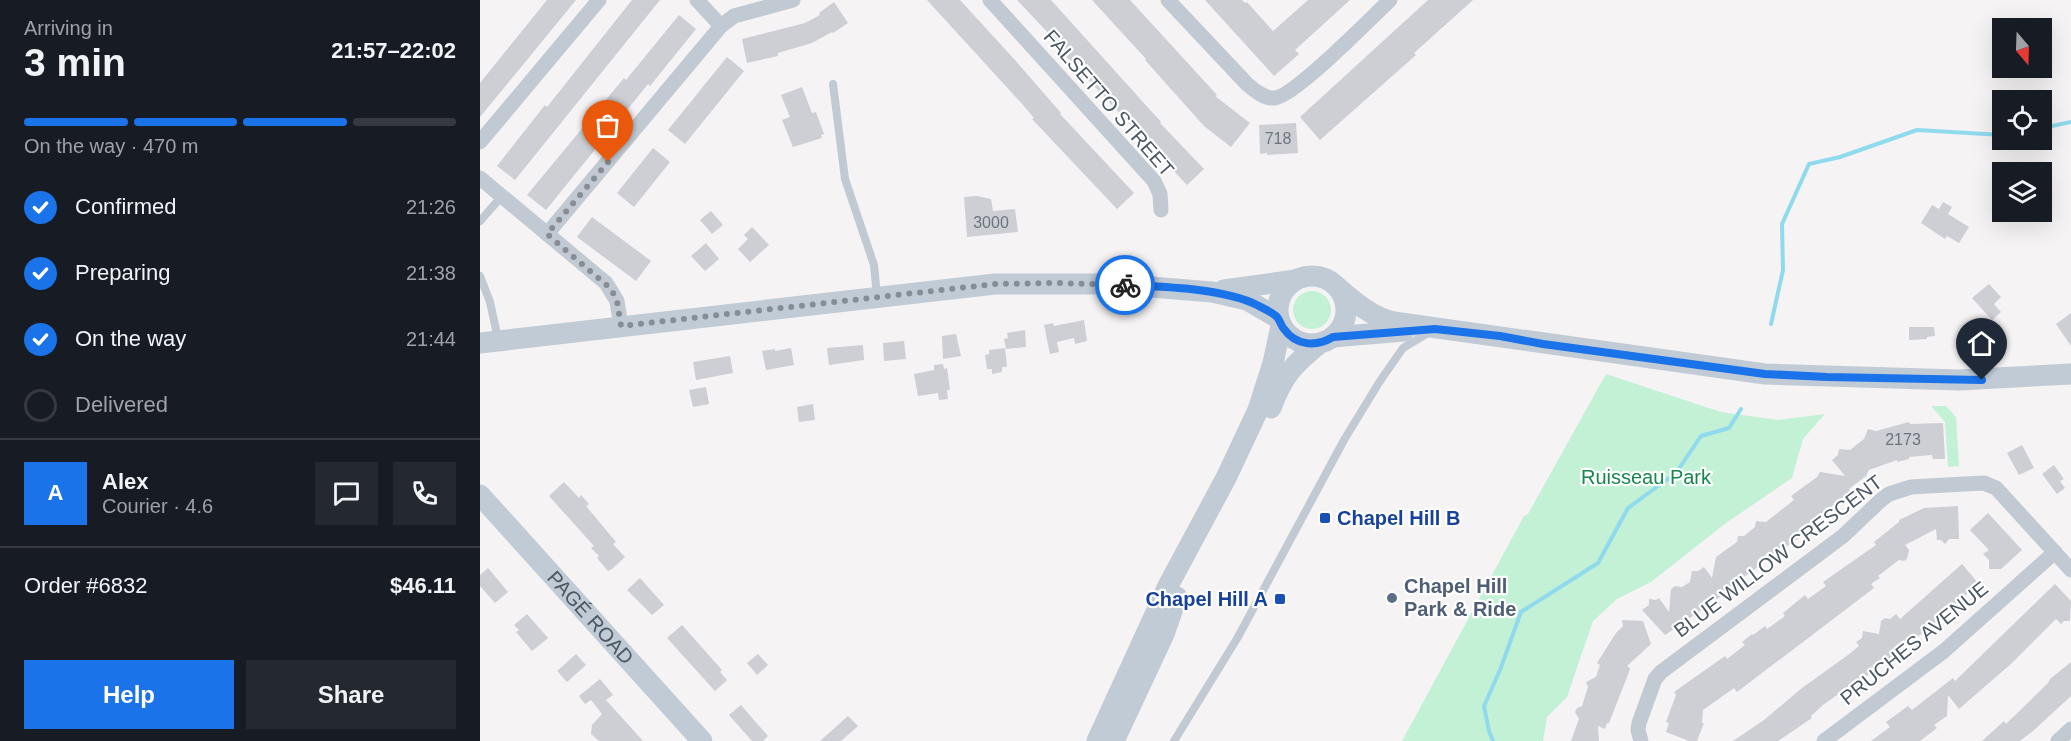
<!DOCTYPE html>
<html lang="en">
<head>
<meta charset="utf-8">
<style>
  :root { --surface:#171b24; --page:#242831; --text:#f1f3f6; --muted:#9ea1a6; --line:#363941; --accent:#1a73e8 }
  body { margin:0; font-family:Arial,sans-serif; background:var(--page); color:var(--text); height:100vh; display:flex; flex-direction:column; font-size:22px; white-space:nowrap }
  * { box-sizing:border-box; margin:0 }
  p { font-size:20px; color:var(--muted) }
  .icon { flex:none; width:33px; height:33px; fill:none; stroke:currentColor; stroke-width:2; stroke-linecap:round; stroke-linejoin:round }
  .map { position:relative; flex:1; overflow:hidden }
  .panel { display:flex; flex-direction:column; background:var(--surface); width:480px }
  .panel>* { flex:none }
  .needle { width:39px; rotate:161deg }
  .controls { position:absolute; left:1512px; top:18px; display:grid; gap:12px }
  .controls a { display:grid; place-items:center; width:60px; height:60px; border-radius:0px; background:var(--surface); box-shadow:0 6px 24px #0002; font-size:30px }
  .pin { position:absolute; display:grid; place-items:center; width:51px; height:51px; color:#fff; margin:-62px -26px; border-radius:50% 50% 50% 0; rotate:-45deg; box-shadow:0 0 6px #0007 }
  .pin .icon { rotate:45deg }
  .courier { position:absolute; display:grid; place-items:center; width:60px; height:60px; margin:-30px; border:4px solid #1a73e8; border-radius:50%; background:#fff; color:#222; box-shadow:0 2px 8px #0007 }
  .head em { font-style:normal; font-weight:700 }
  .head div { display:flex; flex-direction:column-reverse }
  .head { display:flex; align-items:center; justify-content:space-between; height:102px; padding:0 24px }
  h1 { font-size:39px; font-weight:700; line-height:45px }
  .bar { display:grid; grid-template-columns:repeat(4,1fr); gap:9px 6px; align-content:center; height:72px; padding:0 24px }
  .bar i { height:8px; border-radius:4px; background:var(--line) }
  .bar .on { background:var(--accent) }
  .bar p { grid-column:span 4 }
  .line { display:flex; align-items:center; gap:15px; padding:0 24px; border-top:2px solid var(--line) }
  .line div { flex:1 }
  .round { display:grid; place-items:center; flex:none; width:63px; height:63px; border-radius:0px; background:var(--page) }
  ol { padding:0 24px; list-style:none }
  li { display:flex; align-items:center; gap:18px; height:66px }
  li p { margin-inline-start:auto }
  li .icon { padding:6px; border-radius:50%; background:var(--accent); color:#fff; stroke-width:4 }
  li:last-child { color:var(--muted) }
  li i { width:33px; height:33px; border:3px solid var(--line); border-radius:50% }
  .action { display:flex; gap:12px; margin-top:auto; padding:12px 24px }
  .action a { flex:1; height:69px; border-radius:0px; background:var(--accent); color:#fff; font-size:24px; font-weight:700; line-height:69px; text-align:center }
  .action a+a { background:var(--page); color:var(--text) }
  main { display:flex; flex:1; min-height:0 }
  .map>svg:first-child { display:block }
  .green { fill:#c3f1d5 }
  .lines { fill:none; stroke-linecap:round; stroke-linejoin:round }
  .stream { stroke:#90daee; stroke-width:4 }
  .building { fill:#cdcfd5 }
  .lane { stroke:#c1cad2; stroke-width:8 }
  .street { stroke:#c1cad2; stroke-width:15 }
  .secondary { stroke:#c1cbd6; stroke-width:21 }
  .done { stroke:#868d94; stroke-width:6; stroke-dasharray:0 10.8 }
  .route { stroke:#1a73e8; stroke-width:8 }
  .transit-dot { fill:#1a4fb4; stroke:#fff; stroke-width:2 }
  .service-dot { fill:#5c6f8a; stroke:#fff; stroke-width:2 }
  .labels { text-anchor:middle; stroke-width:4.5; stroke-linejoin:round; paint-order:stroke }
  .number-label { font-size:16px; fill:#6b747e }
  .street-label { font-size:20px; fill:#4a5661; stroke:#fff }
  .park-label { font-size:20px; fill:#17864f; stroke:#fff }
  .transit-label { font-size:20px; font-weight:bold; fill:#164399; stroke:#fff; text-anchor:start }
  .service-label { font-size:20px; font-weight:bold; fill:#4e5e75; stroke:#fff; text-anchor:start }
</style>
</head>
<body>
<main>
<section class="panel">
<div class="head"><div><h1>3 min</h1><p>Arriving in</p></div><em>21:57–22:02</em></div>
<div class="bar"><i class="on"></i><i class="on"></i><i class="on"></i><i></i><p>On the way · 470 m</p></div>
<ol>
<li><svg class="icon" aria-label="check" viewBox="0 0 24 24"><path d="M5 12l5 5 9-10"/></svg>Confirmed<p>21:26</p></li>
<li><svg class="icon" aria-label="check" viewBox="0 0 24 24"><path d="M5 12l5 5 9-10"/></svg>Preparing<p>21:38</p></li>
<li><svg class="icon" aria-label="check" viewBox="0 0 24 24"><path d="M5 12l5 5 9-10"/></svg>On the way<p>21:44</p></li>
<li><i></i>Delivered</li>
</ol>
<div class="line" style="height:108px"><b class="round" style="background:var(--accent);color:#fff">A</b><div><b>Alex</b><p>Courier · 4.6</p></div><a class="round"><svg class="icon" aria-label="chat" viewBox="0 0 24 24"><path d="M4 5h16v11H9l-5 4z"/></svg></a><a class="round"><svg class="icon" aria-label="phone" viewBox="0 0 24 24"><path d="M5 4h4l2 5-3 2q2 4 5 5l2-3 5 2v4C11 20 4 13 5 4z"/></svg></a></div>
<div class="line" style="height:78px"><div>Order #6832</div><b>$46.11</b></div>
<div class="action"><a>Help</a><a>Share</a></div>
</section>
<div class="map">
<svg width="1591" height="741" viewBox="0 0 1591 741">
  <rect width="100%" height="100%" fill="#f5f3f3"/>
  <g class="green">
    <circle cx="832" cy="310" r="19"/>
    <polygon points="1126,374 1241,412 1298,420 1345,414 1323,439 1312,478 1246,523 1171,582 1137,599 1113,621 1087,697 1067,717 1063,741 922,741 1044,516 1048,514"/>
    <polygon points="1451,406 1466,406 1476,417 1479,466 1468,467 1465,422"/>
  </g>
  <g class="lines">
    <g class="stream">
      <polyline points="1562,128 1591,122"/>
      <polyline points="1291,324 1303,270 1302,224 1329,164 1360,157 1437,130 1522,135"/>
      <polyline points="1013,741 1009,731 1004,706 1020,670 1041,612 1118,563 1148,508 1196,473 1221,436 1249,428 1261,409"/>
    </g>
  </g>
  <g class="building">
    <polygon points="67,0 96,0 0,117 0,83"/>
    <polygon points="152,0 180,0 35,180 17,166 65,105 67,107"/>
    <polygon points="447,0 480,0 535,60 581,113 580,114 654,193 637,209 552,119 554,118 543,105"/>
    <polygon points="537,0 571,0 681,122 680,123 724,169 707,185 570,39 572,37"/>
    <polygon points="612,0 650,0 737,95 735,96 770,123 751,147 724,126 665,60 666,59"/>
    <polygon points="725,0 762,0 765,3 767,2 793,31 828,0 870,0 815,50 819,54 794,76"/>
    <polygon points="948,0 993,0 934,53 936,55 840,140 820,117"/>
    <polygon points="354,2 368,23 353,33 352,32 332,43 298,53 298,56 267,63 262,39 325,23 340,15 339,13"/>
    <polygon points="199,15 216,29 170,86 168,84 66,210 47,195 144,78 146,80"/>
    <polygon points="247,57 264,71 205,144 188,130"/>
    <polygon points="322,87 332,113 336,112 344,134 341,135 342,138 313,147 302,120 310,117 301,95"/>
    <polygon points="816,123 818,153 787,155 787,153 780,154 779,125"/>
    <polygon points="173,148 190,162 154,207 137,193"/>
    <polygon points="497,196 511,199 513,211 535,209 538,232 487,237 484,197"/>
    <polygon points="1463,202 1472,207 1468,214 1489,227 1479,243 1467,236 1465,239 1441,223 1452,205 1459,209"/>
    <polygon points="231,211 243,225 232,234 220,220"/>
    <polygon points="112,217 171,261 156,281 97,237"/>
    <polygon points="272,227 289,245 270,262 258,249 268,239 264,235"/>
    <polygon points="226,243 239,259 225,271 211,256"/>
    <polygon points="1509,284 1521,297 1514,304 1521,312 1512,320 1492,298"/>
    <polygon points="1591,313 1591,346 1576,324"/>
    <polygon points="604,320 607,341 595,344 594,338 577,342 579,352 570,354 564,325 573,323 574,326"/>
    <polygon points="1429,327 1454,327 1455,336 1447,337 1447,339 1429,340"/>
    <polygon points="545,330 546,347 526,349 524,339 528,338 527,333"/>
    <polygon points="476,334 481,356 463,359 462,336"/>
    <polygon points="424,341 426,359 404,361 403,343"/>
    <polygon points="383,345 384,360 349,365 347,348"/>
    <polygon points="311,348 314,365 286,370 282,351 295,349 295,351"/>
    <polygon points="525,348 527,367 522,367 522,372 512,374 512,369 507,369 505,355 509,354 509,350"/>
    <polygon points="250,356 253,373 216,380 213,362"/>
    <polygon points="463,364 464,369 467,368 470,390 467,390 468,399 459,400 458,393 438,396 434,374 454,370 454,365"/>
    <polygon points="226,387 229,404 213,407 209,390"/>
    <polygon points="333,404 335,420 319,422 317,407"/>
    <polygon points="1429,422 1430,424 1463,423 1465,459 1453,459 1452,455 1429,457 1429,459 1417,462 1417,460 1389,470 1386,476 1369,489 1371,491 1341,515 1342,518 1322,534 1323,535 1264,577 1236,600 1185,635 1162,610 1169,605 1169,599 1176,600 1179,598 1189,612 1191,589 1195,586 1202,587 1210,582 1212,571 1218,571 1224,567 1232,578 1236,557 1257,542 1258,536 1264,536 1275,527 1276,521 1286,522 1314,500 1311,496 1337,477 1340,472 1365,476 1352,460 1358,455 1359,449 1370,450 1384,439 1388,429 1396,431"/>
    <polygon points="1542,445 1554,468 1539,475 1527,453"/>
    <polygon points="1574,465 1584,479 1580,481 1585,488 1577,494 1562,474"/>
    <polygon points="84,482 99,498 101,495 109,504 106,506 136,542 133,544 145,557 132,569 128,571 117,558 119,556 111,548 114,546 69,496"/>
    <polygon points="1478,506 1479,539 1469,539 1465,544 1461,540 1457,540 1456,529 1425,545 1429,550 1427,559 1424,561 1419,560 1398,576 1400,578 1391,584 1394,588 1257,692 1254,688 1223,710 1222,723 1224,723 1217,741 1209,741 1186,732 1189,723 1186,722 1196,695 1194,692 1245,656 1247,659 1265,645 1262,642 1272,634 1273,635 1285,626 1287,629 1305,616 1303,613 1325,595 1328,599 1346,586 1343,582 1396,545 1394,542 1419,522 1419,520 1444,508"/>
    <polygon points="1508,513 1542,550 1521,569 1509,569 1509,560 1503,554 1509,550 1490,530"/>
    <polygon points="1482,564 1499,584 1471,607 1474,610 1463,619 1462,618 1375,685 1374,683 1343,705 1331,716 1332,718 1298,741 1253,741 1284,720 1322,688 1368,655 1379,646 1376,642 1382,638 1383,631 1399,634 1401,621 1405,618 1410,619 1416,614 1420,619"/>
    <polygon points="8,568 28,592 15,603 0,586 0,575"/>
    <polygon points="160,578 184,605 172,615 147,590"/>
    <polygon points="1575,584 1591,601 1590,621 1584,621 1581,624 1576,619 1532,663 1479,709 1468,695 1467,716 1454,725 1457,728 1440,741 1391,741 1410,727 1406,722 1428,706 1432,710 1473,678 1475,681"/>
    <polygon points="47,614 68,638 52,651 36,632 39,630 34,625"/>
    <polygon points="1142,620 1163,621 1171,644 1147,666 1150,668 1149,672 1129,723 1127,723 1125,729 1118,726 1119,741 1091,741 1099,719 1095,712 1097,708 1102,706 1108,687 1106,682 1116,677 1120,665 1117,663 1136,633 1143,626"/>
    <polygon points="202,625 242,670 240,672 247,680 235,691 187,638"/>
    <polygon points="96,654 106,665 87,682 77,671"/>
    <polygon points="278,654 288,665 277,675 267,663"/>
    <polygon points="1591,662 1591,696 1553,731 1540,741 1502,741 1524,721 1526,724 1568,683 1570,679"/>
    <polygon points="120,679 133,695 126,700 163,741 119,741 111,734 112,725 122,714 111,700 105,704 99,696"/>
    <polygon points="261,705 288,736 283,741 272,741 249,715"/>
    <polygon points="368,716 378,726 361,741 340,741"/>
  </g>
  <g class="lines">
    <g class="lane">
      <polyline points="353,84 365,179 394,265 397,296"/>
      <polyline points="0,221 22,196"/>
      <polyline points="0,276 10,302 18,339"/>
      <polyline points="694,741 758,637 864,440 900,381 923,348 948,333"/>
    </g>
    <g class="street">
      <polyline points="217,0 241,26"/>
      <polyline points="510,0 674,181 680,194 681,210"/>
      <path d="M 688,0 L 767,84 C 774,90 784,99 795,98 C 816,95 891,18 910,0"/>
      <polyline points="0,142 119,0"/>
      <polyline points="0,178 126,283 137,301 141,326"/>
      <polyline points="67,234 241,26 254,16 313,0"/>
      <polyline points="1161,741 1158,730 1159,723 1175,679 1181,672 1363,536 1401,500 1409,494 1431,487 1448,486 1504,483 1516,488 1591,570"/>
      <polyline points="1344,741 1464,651 1575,552"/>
      <polyline points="1578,741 1591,729"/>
    </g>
    <g class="secondary">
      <circle cx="832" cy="310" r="34"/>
      <path d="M 856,286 C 874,301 891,317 914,322 L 1285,374 L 1479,380 L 1591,374"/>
      <polyline points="744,290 815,280"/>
      <polyline points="853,337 924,331"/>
      <polyline points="0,343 515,284 635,284 732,292 767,300 798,318"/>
      <path d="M 791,408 C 803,375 814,364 840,343"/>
      <path id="s1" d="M 0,495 L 222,741"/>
      <polyline points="617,741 689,584 746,478 778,410 793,363 801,326"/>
      <polyline points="634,741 684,634 697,597"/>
    </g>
  </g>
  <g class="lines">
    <polyline class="done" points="128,162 67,234 131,289 137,301 141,326 515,284 576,283 645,285"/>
    <path class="route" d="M 645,285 C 683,287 743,288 777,305 C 783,308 792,312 797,317 C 800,320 801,326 804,329 C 816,346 836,347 853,337 L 955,329 L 1020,336 L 1063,344 L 1285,374 L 1347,377 L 1502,380"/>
  </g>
  <g class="transit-dot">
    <rect x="839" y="512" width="12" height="12" rx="3"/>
    <rect x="794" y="593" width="12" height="12" rx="3"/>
  </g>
  <circle class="service-dot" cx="912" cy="598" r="6"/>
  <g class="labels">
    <g class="number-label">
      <text x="798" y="144">718</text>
      <text x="511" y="228">3000</text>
      <text x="1423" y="445">2173</text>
    </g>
    <g class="street-label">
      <text transform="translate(629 103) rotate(49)" y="7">FALSETTO STREET</text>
      <text transform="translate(1298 556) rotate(-37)" y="7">BLUE WILLOW CRESCENT</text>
      <text dy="7" stroke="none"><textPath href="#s1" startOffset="165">PAGÉ ROAD</textPath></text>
      <text transform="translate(1434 643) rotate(-39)" y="7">PRUCHES AVENUE</text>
    </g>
    <g class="park-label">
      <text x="1166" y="484">Ruisseau Park</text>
    </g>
    <g class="transit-label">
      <text x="857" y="525">Chapel Hill B</text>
      <text x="788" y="606" text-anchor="end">Chapel Hill A</text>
    </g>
    <g class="service-label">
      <text x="924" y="593">Chapel Hill<tspan x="924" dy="23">Park &amp; Ride</tspan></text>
    </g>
  </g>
</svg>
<div class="controls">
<a><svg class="needle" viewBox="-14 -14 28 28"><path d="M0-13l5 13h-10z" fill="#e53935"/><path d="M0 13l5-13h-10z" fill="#9ea1a6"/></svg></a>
<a><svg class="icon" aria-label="locate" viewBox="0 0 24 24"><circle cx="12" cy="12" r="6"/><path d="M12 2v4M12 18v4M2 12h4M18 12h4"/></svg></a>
<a><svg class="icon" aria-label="layers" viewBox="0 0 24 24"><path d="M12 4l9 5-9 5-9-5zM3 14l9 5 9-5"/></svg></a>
</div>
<div class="pin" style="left:128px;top:162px;background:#ea580c"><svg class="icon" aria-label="bag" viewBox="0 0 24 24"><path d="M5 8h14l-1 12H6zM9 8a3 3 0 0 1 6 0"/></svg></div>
<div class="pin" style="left:1502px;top:380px;background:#1f2937"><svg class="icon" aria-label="home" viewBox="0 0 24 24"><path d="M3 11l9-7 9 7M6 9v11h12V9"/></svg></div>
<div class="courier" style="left:645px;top:285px"><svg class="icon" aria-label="bike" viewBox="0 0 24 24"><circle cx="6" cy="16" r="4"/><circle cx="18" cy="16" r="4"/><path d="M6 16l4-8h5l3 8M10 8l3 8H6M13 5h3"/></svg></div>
</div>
</main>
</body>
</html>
